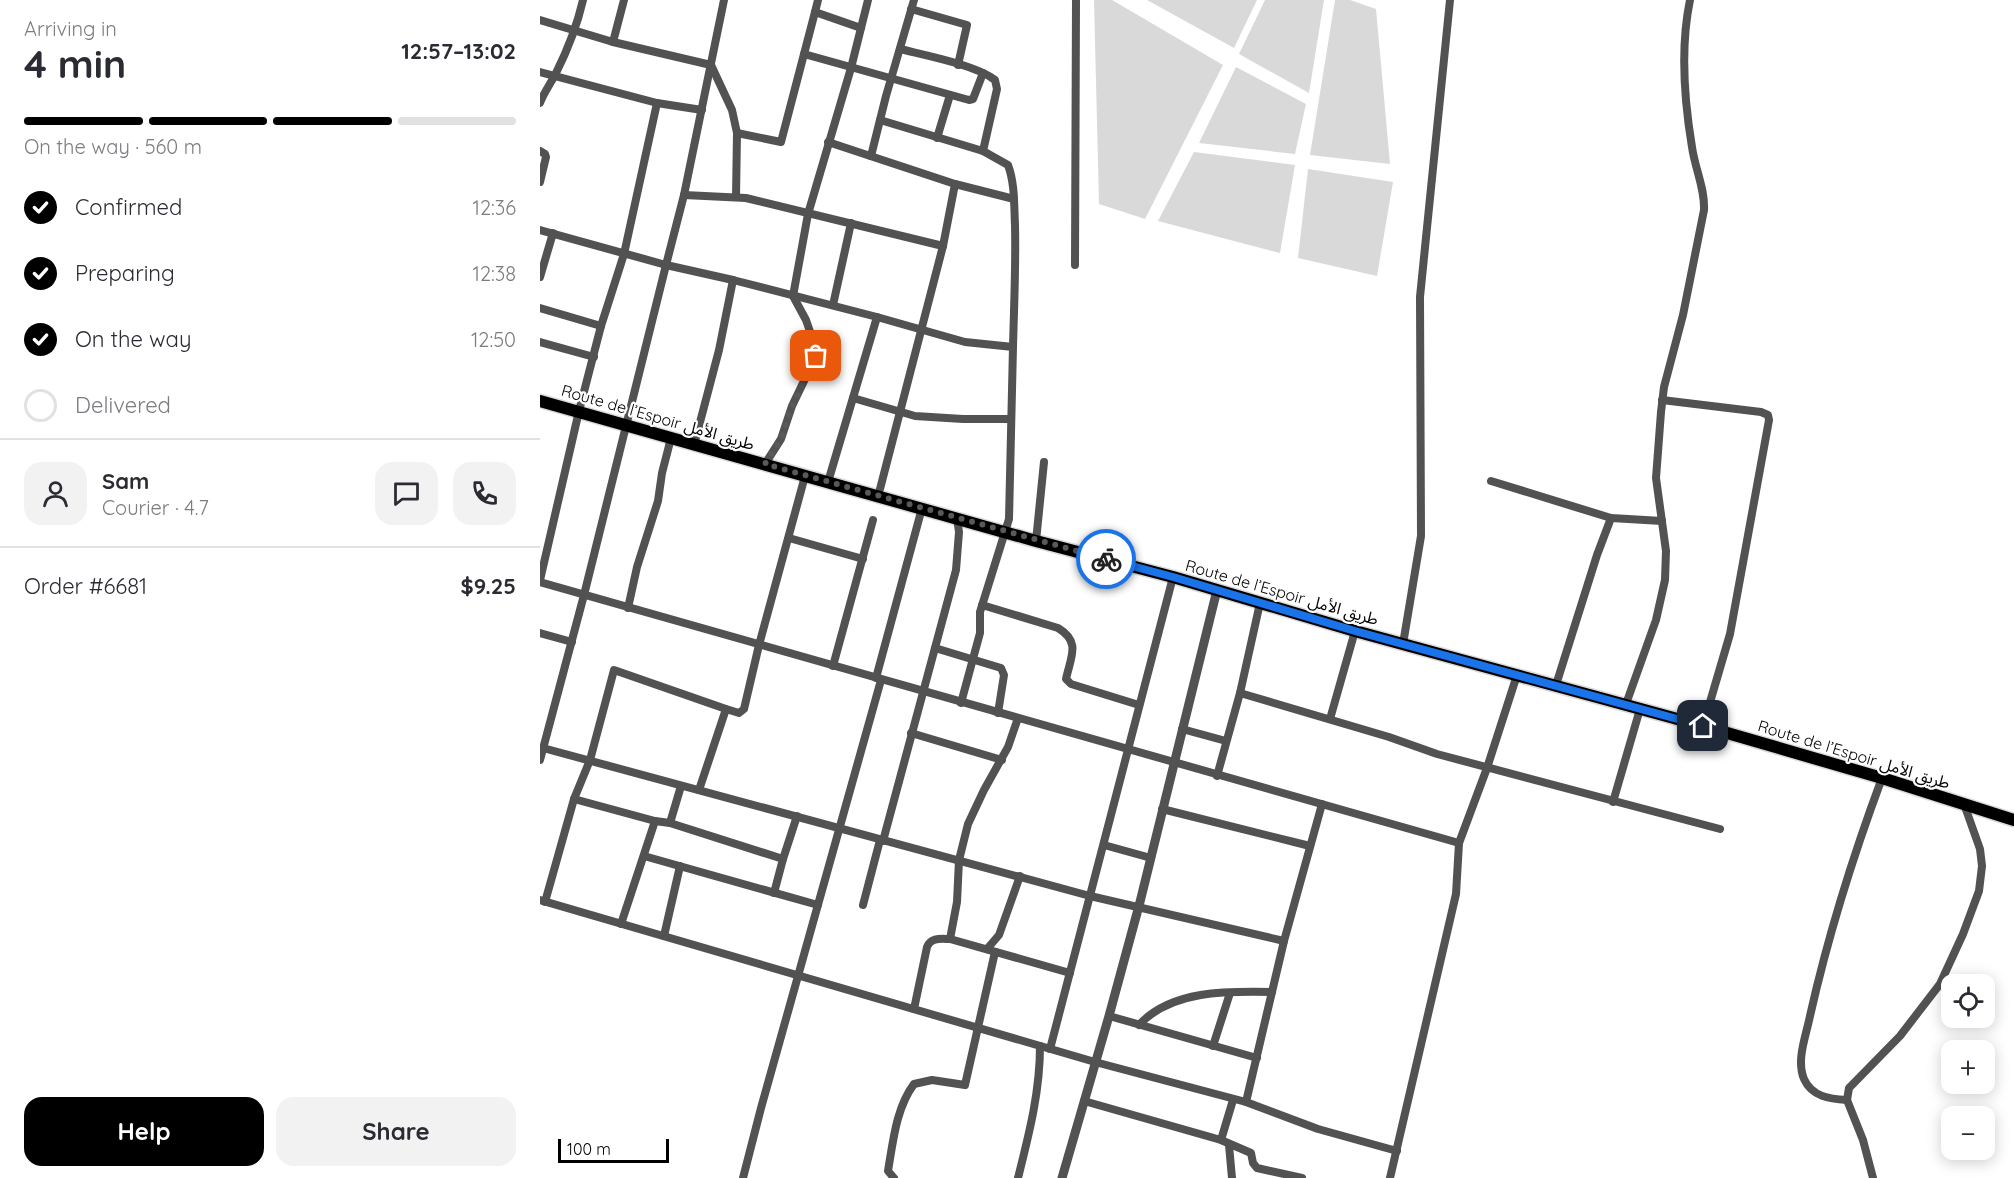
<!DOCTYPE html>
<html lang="en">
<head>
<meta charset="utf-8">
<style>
  :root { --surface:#fff; --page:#f2f2f3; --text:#2b2b33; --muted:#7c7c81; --line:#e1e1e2; --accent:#000 }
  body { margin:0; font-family:Quicksand,"Noto Sans Arabic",sans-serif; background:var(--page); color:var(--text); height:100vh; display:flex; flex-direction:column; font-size:22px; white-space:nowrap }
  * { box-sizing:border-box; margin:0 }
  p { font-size:20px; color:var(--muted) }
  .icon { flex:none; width:33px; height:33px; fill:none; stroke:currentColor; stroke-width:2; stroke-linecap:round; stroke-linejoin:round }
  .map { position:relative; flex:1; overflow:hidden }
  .details { display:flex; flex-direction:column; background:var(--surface); width:540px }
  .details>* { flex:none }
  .tools { position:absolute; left:1401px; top:974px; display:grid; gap:12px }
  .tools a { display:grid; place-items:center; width:54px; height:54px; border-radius:12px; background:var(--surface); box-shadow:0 3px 15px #0003; font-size:30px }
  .scale { position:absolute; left:18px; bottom:15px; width:111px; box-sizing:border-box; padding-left:6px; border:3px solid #000; border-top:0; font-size:16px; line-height:21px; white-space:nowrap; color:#000; -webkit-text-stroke:4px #fff; paint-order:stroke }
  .pin { position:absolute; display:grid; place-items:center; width:51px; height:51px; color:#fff; margin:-26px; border-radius:12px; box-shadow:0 3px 9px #0006 }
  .courier { position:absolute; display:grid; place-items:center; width:60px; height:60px; margin:-30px; border:4px solid #1a73e8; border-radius:50%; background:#fff; color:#222; box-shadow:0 2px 8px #0007 }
  .headline em { font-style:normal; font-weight:700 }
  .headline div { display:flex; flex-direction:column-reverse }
  .headline { display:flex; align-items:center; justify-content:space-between; height:102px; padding:0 24px }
  h1 { font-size:39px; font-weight:700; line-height:45px }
  .bar { display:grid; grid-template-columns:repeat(4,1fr); gap:9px 6px; align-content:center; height:72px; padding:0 24px }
  .bar i { height:8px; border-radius:4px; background:var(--line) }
  .bar .on { background:var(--accent) }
  .bar p { grid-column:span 4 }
  .line { display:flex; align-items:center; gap:15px; padding:0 24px; border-top:2px solid var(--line) }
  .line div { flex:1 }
  .round { display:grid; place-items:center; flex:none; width:63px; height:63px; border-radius:18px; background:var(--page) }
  ol { padding:0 24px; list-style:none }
  li { display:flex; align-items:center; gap:18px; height:66px }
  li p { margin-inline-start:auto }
  li .icon { padding:6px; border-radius:50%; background:var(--accent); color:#fff; stroke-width:4 }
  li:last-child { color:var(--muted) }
  li i { width:33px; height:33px; border:3px solid var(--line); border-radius:50% }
  .action { display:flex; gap:12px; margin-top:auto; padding:12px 24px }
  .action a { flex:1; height:69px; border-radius:18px; background:var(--accent); color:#fff; font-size:24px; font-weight:700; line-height:69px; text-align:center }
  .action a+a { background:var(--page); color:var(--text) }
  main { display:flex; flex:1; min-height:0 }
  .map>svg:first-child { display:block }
  .green { fill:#d9d9d9 }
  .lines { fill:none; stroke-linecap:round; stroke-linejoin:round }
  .trunk-casing { stroke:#dbdbdb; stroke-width:15 }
  .minor { stroke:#525252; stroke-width:8 }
  .tertiary { stroke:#525252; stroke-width:9 }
  .trunk { stroke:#000; stroke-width:12 }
  .done { stroke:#595959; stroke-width:6; stroke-dasharray:0 10.8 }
  .route { stroke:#1a73e8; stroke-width:8 }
  .labels { text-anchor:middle; stroke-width:4.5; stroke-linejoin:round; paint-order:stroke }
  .street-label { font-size:16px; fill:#000; stroke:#fff }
</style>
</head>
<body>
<main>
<section class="details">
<div class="headline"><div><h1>4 min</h1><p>Arriving in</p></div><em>12:57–13:02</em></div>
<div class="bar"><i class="on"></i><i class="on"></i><i class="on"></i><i></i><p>On the way · 560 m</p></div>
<ol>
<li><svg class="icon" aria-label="check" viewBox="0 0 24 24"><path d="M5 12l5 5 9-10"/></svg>Confirmed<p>12:36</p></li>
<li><svg class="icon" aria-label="check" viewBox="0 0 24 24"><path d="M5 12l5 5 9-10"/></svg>Preparing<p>12:38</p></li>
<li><svg class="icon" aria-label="check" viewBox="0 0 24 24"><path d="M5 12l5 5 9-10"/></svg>On the way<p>12:50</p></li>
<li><i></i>Delivered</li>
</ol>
<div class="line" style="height:108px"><a class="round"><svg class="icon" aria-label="person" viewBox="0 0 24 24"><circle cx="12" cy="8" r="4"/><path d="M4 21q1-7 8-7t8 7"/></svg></a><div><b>Sam</b><p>Courier · 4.7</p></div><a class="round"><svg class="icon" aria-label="chat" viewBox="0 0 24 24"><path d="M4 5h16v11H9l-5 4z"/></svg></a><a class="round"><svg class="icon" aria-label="phone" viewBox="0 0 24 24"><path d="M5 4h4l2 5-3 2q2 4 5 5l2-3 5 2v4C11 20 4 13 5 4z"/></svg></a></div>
<div class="line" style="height:78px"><div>Order #6681</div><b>$9.25</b></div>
<div class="action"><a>Help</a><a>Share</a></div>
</section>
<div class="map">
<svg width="1474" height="1178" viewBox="0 0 1474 1178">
  <rect width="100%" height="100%" fill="#fff"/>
  <g class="green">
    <polygon points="554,0 572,0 683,65 605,219 559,204"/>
    <polygon points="607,0 717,0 694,48"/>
    <polygon points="725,0 784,0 769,93 699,54"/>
    <polygon points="795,0 810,0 836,9 850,164 770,155"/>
    <polygon points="696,67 766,104 755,154 659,143"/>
    <polygon points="654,152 755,165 740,253 618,221"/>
    <polygon points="768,169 853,182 837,276 758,258"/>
  </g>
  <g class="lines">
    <g class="trunk-casing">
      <polyline id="trunk" points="0,401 496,541 633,577 815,631 1163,726 1342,778 1474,820"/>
    </g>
    <g class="minor">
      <polyline points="184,0 144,195 126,265 193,280 337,317 288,482"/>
      <polyline points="278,0 275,12 321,28"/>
      <polyline points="371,9 427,25 418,65"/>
      <polyline points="0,20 73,42 171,65 192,110 197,133 196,197"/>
      <polyline points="73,42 84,0"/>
      <path d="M 360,49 C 384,55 436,65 455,80 L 457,89 L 443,151"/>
      <polyline points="264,54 429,100 433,99 443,73"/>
      <polyline points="0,72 117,103 162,110"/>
      <path d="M 0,103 C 4,92 11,83 16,73 C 28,49 37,26 43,0"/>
      <path d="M 340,120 L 443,151 L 468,165 C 475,184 474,205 475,225 C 476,266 474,306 473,347"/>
      <polyline points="197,133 241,142 275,12"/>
      <polyline points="397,138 410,95"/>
      <polyline points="288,142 415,184 403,246 340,489"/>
      <polyline points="0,151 5,154 6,157 0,182"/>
      <polyline points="331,156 346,96 374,0"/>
      <polyline points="415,184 474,199"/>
      <polyline points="144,195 206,198 403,246"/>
      <polyline points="0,230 126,265 44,595 0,760"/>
      <polyline points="535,265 536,0"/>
      <polyline points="0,277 13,233"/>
      <polyline points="293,305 311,223"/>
      <polyline points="0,308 61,326"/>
      <polyline points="337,317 425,342 473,347 469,519 440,612 440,633 421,703"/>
      <polyline points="0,342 54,357"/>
      <polyline points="313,398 375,416 423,419 471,419"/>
      <polyline points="1122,400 1221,412 1228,415 1229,420 1190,634 1163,726"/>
      <polyline points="154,445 179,350 193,280"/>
      <polyline points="225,464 241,439 252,406 276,356 275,346 266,320 253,296 268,214 311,68 328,0"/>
      <polyline points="951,481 1071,518 1122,521"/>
      <polyline points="249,538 323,559"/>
      <polyline points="496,541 504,462"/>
      <polyline points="0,580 39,411 61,326 84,254 117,103"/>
      <polyline points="0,582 919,843"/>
      <path d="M 442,605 L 518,628 C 541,642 531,656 526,679 L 531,684 L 599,705"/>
      <polyline points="88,608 97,567 118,501 122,473 131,438"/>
      <polyline points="0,633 32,642"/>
      <polyline points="863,644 881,536 880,297 910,0"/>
      <polyline points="395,648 461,668 464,675 458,713"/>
      <polyline points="293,666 333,520"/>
      <polyline points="336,678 382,508"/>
      <polyline points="1016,685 1057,555 1071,518"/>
      <polyline points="700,693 849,737 897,754 1180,829"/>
      <path d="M 1086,704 L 1116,620 L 1125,580 L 1126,551 L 1116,478 L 1121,412 L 1124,387 L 1143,315 L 1164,210 C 1165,188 1155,169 1152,147 C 1144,99 1140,48 1150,0"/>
      <polyline points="790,719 815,631"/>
      <polyline points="642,729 686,741"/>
      <polyline points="371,733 462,760"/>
      <polyline points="3,748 550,896 744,941 782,804"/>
      <polyline points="677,776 700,693 720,603"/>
      <polyline points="159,790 186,709"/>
      <polyline points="34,799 115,821 130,823 243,859 234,893"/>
      <polyline points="1073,802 1100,709"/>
      <polyline points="622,809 770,846"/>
      <polyline points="130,823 141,786"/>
      <polyline points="343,841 416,570 419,532 417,518"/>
      <polyline points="564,845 611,858"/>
      <polyline points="104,856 278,905"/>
      <polyline points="243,859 257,816"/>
      <polyline points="0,900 555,1062 706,1102 744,941"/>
      <polyline points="5,902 34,799 50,760 74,670 186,709 199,713 204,709 219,645 265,476"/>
      <polyline points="323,905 340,840"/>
      <polyline points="81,924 115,821"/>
      <polyline points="124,936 140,866"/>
      <polyline points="410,939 417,902 419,860 428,824 444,790 468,747 478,718"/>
      <polyline points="447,949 459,935 480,876"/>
      <path d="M 374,1009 L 387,947 C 391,937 401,939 410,939 L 530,973"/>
      <polyline points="569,1016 717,1058"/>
      <path d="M 599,1025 C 631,990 687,991 732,992"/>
      <polyline points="673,1046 690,993"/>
      <polyline points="510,1049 633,577"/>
      <path d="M 1307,1100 C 1290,1099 1272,1097 1264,1079 C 1256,1060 1266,1036 1270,1016 C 1288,936 1313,856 1342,778"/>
      <polyline points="544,1101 681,1140 711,1153 713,1163 717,1168 762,1178"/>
      <polyline points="706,1102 778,1129 857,1151"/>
      <polyline points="681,1140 693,1100"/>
      <polyline points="689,1145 692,1178"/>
      <polyline points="203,1178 221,1108 341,680"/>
      <path d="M 354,1178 L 348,1171 C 353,1142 356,1108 374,1084 L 392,1080 L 425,1085 L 455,952"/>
      <path d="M 478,1178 C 489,1134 500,1092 500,1046"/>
      <polyline points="850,1178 916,894 919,843 947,768 977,675"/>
      <polyline points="1333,1178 1323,1140 1307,1100 1309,1088 1360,1036 1400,984 1423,934 1439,891 1442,866 1440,849 1424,804"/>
    </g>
    <polyline class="tertiary" points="522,1178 569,1016 600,902 677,590"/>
    <use href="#trunk" class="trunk"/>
  </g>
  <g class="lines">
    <polyline class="done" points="276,356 252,406 241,439 225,464 566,559"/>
    <polyline class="route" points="566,559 633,577 815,631 1163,726"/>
  </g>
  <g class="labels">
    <g class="street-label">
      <text transform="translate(118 417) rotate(16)" y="6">Route de l’Espoir طريق الأمل</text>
      <text transform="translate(742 592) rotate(16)" y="6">Route de l’Espoir طريق الأمل</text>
      <text transform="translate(1314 754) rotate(17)" y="6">Route de l’Espoir طريق الأمل</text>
    </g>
  </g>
</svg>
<div class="tools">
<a><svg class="icon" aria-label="locate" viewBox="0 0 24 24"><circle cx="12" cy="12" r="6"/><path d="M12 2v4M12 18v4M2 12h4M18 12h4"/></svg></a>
<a>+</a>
<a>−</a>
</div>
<div class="scale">100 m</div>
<div class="pin" style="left:276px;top:356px;background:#ea580c"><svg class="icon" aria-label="bag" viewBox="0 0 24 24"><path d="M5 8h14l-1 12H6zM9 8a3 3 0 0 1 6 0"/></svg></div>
<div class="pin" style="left:1163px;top:726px;background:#1f2937"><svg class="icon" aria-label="home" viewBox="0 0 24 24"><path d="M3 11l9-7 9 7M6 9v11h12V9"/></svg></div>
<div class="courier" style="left:566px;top:559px"><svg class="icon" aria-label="bike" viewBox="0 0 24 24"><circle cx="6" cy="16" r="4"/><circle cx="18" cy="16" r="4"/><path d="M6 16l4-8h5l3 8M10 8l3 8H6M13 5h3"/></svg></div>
</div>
</main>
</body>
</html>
